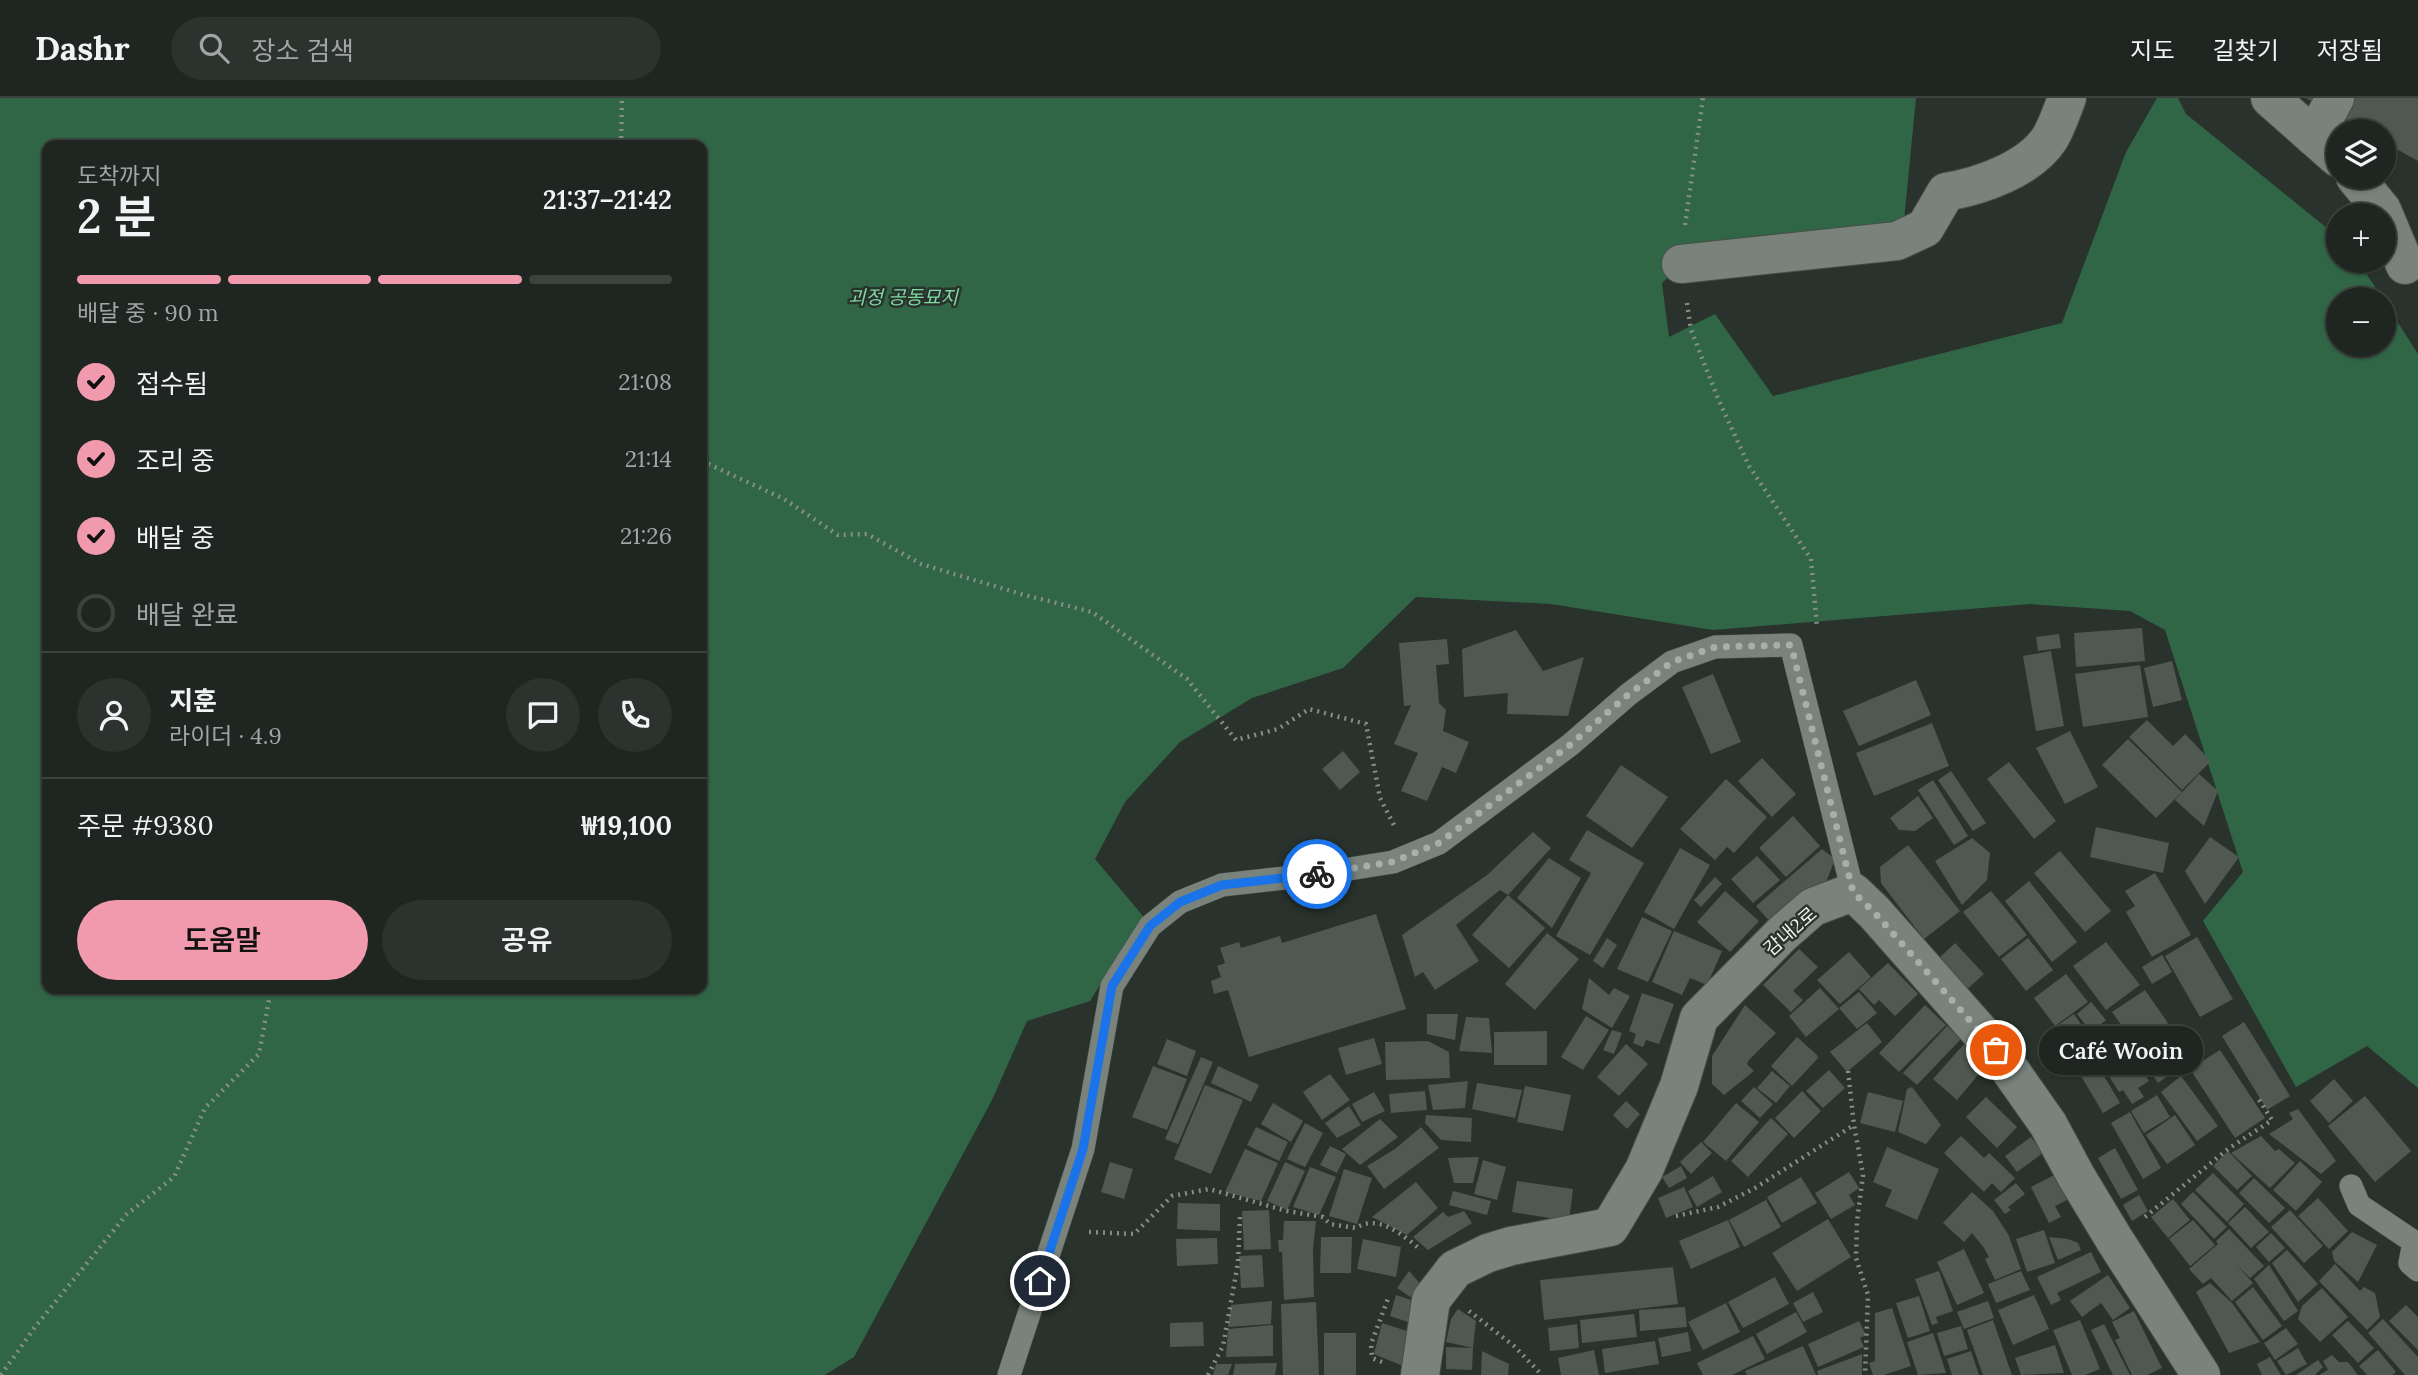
<!DOCTYPE html>
<html lang="ko">
<head>
<meta charset="utf-8">
<style>
  :root { --surface:#1f2621; --page:#2c322e; --text:#f1f3f6; --muted:#a1a5a5; --line:#3c433f; --accent:#f29aad }
  body { margin:0; font-family:Lora,"Noto Sans KR",serif; background:var(--page); color:var(--text); height:100vh; display:flex; flex-direction:column; font-size:26px; white-space:nowrap }
  * { box-sizing:border-box; margin:0 }
  p { font-size:23px; color:var(--muted) }
  .icon { flex:none; width:38px; height:38px; fill:none; stroke:currentColor; stroke-width:2; stroke-linecap:round; stroke-linejoin:round }
  .map { position:relative; flex:1; overflow:hidden }
  .drawer { position:absolute; left:42px; top:42px; width:665px; height:854px; display:flex; flex-direction:column; background:var(--surface); border-radius:14px; box-shadow:0 2px 5px #0004,0 0 0 2px var(--line) }
  .drawer>* { flex:none }
  .tools { position:absolute; left:2326px; top:21px; display:grid; gap:14px }
  .tools a { display:grid; place-items:center; width:70px; height:70px; border-radius:50%; background:var(--surface); box-shadow:0 2px 5px #0004,0 0 0 2px var(--line); font-size:35px }
  .pin { position:absolute; display:grid; place-items:center; width:60px; height:60px; color:#fff; margin:-30px; border:4px solid #fff; border-radius:50%; box-shadow:0 2px 7px #0007 }
  .courier { position:absolute; display:grid; place-items:center; width:70px; height:70px; margin:-35px; border:5px solid #1a73e8; border-radius:50%; background:#fff; color:#222; box-shadow:0 2px 9px #0007 }
  .bubble { position:absolute; height:49px; border-radius:24px; background:var(--surface); box-shadow:0 2px 5px #0004,0 0 0 2px var(--line); font-size:23px; font-weight:600; line-height:49px; text-align:center }
  .overview em { font-style:normal; font-weight:600 }
  .overview div { display:flex; flex-direction:column-reverse }
  .overview { display:flex; align-items:center; justify-content:space-between; height:119px; padding:0 35px }
  h1 { font-size:46px; font-weight:600; line-height:52px }
  .bar { display:grid; grid-template-columns:repeat(4,1fr); gap:10px 7px; align-content:center; height:84px; padding:0 35px }
  .bar i { height:9px; border-radius:5px; background:var(--line) }
  .bar .selected { background:var(--accent) }
  .bar p { grid-column:span 4 }
  .line { display:flex; align-items:center; gap:18px; padding:0 35px; border-top:2px solid var(--line) }
  .line div { flex:1 }
  .round { display:grid; place-items:center; flex:none; width:74px; height:74px; border-radius:37px; background:var(--page) }
  ol { padding:0 35px; list-style:none }
  li { display:flex; align-items:center; gap:21px; height:77px }
  li p { margin-inline-start:auto }
  li .icon { padding:7px; border-radius:50%; background:var(--accent); color:#111; stroke-width:4 }
  li:last-child { color:var(--muted) }
  li i { width:38px; height:38px; border:4px solid var(--line); border-radius:50% }
  .cta { display:flex; gap:14px; margin-top:auto; padding:14px 35px }
  .cta a { flex:1; height:80px; border-radius:42px; background:var(--accent); color:#111; font-size:28px; font-weight:600; line-height:80px; text-align:center }
  .cta a+a { background:var(--page); color:var(--text) }
  header { display:flex; align-items:center; gap:42px; box-sizing:border-box; height:98px; padding:0 35px; background:var(--surface); border-bottom:2px solid var(--line) }
  header strong { font-size:33px }
  nav { display:flex; gap:38px; margin-inline-start:auto; font-size:24px }
  .search { width:490px; height:63px; background:var(--page); display:flex; align-items:center; gap:18px; box-sizing:border-box; padding:0 24px; border-radius:38px; color:var(--muted); font-size:26px }
  .map>svg:first-child { display:block }
  .green { fill:#306646; fill-rule:evenodd }
  .building { fill:#4f5952 }
  .lines { fill:none; stroke-linecap:round; stroke-linejoin:round }
  .service-casing { stroke:#474e49; stroke-width:24 }
  .minor-casing { stroke:#474e49; stroke-width:40 }
  .path { stroke:#868e89; stroke-width:4.5; stroke-dasharray:2 5; stroke-linecap:butt }
  .service { stroke:#79837c; stroke-width:23 }
  .minor { stroke:#79837c; stroke-width:38 }
  .done { stroke:#a8afab; stroke-width:7; stroke-dasharray:0 12.6 }
  .route { stroke:#1a73e8; stroke-width:9 }
  .labels { text-anchor:middle; stroke-width:5; stroke-linejoin:round; paint-order:stroke }
  .park-label { font-size:19px; font-style:italic; fill:#7ddaa1; stroke:#29322c }
  .street-label { font-size:19px; fill:#edf3ef; stroke:#29322c }
</style>
</head>
<body>
<header>
<strong>Dashr</strong>
<div class="search"><svg class="icon" aria-label="search" viewBox="0 0 24 24"><circle cx="10" cy="10" r="6"/><path d="M15 15l6 6"/></svg>장소 검색</div>
<nav><a>지도</a><a>길찾기</a><a>저장됨</a></nav>
</header>
<div class="map">
<svg width="2418" height="1277" viewBox="0 0 2418 1277">
  <rect width="100%" height="100%" fill="#29322c"/>
  <path class="green" d="M 0,0 L 1916,0 L 1903,133 L 1695,154 L 1662,185 L 1669,239 L 1715,216 L 1773,298 L 2062,225 L 2126,54 L 2157,0 L 2178,0 L 2186,16 L 2338,139 L 2338,163 L 2358,163 L 2383,201 L 2338,201 L 2338,247 L 2384,247 L 2384,203 L 2418,256 L 2418,990 L 2367,948 L 2296,989 L 2203,823 L 2243,774 L 2165,532 L 2130,513 L 2030,506 L 1713,532 L 1551,506 L 1416,499 L 1343,570 L 1252,600 L 1180,644 L 1125,704 L 1095,761 L 1143,818 L 1090,903 L 1027,923 L 992,1002 L 854,1259 L 825,1277 L 0,1277 ZM 47,47 L 702,47 L 702,891 L 47,891 Z"/>
  <g class="building">
    <polygon points="2306,0 2418,0 2418,63 2384,44 2384,33 2365,33"/>
    <polygon points="2142,530 2145,563 2076,569 2074,535"/>
    <polygon points="1516,532 1543,573 1584,559 1568,618 1507,616 1508,595 1464,599 1462,551"/>
    <polygon points="2059,536 2061,550 2038,553 2036,539"/>
    <polygon points="1447,541 1449,566 1436,567 1439,605 1446,612 1443,633 1469,644 1456,675 1442,669 1427,703 1401,693 1418,655 1394,646 1411,607 1404,608 1399,545"/>
    <polygon points="2051,553 2064,628 2036,633 2023,558"/>
    <polygon points="2172,563 2182,602 2153,609 2144,570"/>
    <polygon points="2140,567 2148,619 2083,629 2075,576"/>
    <polygon points="1713,576 1741,644 1711,656 1682,589"/>
    <polygon points="1916,582 1931,617 1859,648 1843,613"/>
    <polygon points="2147,622 2173,648 2185,636 2211,663 2182,692 2129,639"/>
    <polygon points="1932,625 1949,668 1874,698 1856,655"/>
    <polygon points="2070,633 2098,689 2065,706 2036,650"/>
    <polygon points="2128,641 2182,694 2156,720 2102,667"/>
    <polygon points="1343,653 1360,674 1340,692 1322,671"/>
    <polygon points="1762,660 1796,696 1772,719 1738,683"/>
    <polygon points="2009,664 2056,723 2034,741 1987,681"/>
    <polygon points="1621,667 1668,699 1632,750 1586,718"/>
    <polygon points="1951,673 1986,725 1973,733 1938,682"/>
    <polygon points="2199,676 2218,693 2204,728 2175,702"/>
    <polygon points="1726,681 1767,719 1734,755 1727,749 1715,762 1680,731"/>
    <polygon points="1933,682 1968,738 1954,747 1918,692"/>
    <polygon points="1918,698 1933,720 1915,733 1899,732 1890,720"/>
    <polygon points="1793,718 1820,748 1786,779 1759,750"/>
    <polygon points="2096,729 2169,745 2163,775 2090,759"/>
    <polygon points="1587,732 1644,765 1590,857 1556,838 1591,775 1569,762"/>
    <polygon points="1533,734 1551,750 1508,797 1500,792 1456,827 1479,863 1435,892 1423,874 1415,879 1402,837 1487,777"/>
    <polygon points="2210,739 2239,759 2205,806 2185,773"/>
    <polygon points="1972,740 1990,755 1987,782 1962,807 1935,763"/>
    <polygon points="1908,747 1960,813 1924,841 1881,785 1880,769"/>
    <polygon points="1680,750 1710,767 1674,831 1644,814"/>
    <polygon points="1822,751 1835,761 1824,790 1778,833 1756,808"/>
    <polygon points="2060,753 2111,813 2085,834 2034,775"/>
    <polygon points="1757,758 1780,782 1753,805 1731,781"/>
    <polygon points="1549,760 1581,780 1552,830 1517,800"/>
    <polygon points="2155,775 2191,837 2152,859 2126,814 2135,808 2125,793"/>
    <polygon points="1715,779 1722,786 1701,809 1694,802"/>
    <polygon points="2029,783 2077,844 2052,864 2005,803"/>
    <polygon points="1725,793 1759,823 1730,854 1697,824"/>
    <polygon points="1991,793 2027,837 1999,859 1963,814"/>
    <polygon points="1508,797 1545,830 1509,870 1472,837"/>
    <polygon points="1376,816 1406,911 1249,959 1228,892 1214,896 1211,883 1221,879 1217,868 1225,865 1220,850 1239,844 1241,850 1280,838 1282,845"/>
    <polygon points="1642,819 1672,833 1648,884 1617,871"/>
    <polygon points="1674,833 1722,853 1707,887 1690,880 1682,897 1652,884"/>
    <polygon points="1547,835 1579,861 1535,912 1505,886"/>
    <polygon points="2197,839 2233,901 2200,919 2165,858"/>
    <polygon points="1607,840 1617,847 1603,870 1593,863"/>
    <polygon points="2028,840 2053,872 2026,893 2001,861"/>
    <polygon points="2106,844 2140,887 2106,912 2073,868"/>
    <polygon points="1955,845 1984,876 1965,893 1936,863"/>
    <polygon points="1799,851 1818,869 1793,893 1803,902 1791,914 1763,887"/>
    <polygon points="1849,854 1871,879 1840,906 1817,882"/>
    <polygon points="2162,857 2172,874 2152,886 2142,869"/>
    <polygon points="1888,865 1918,896 1895,918 1879,902 1874,907 1859,891"/>
    <polygon points="2066,876 2088,904 2055,928 2034,900"/>
    <polygon points="1589,880 1609,897 1614,890 1630,898 1612,930 1582,911"/>
    <polygon points="1820,890 1839,911 1806,939 1789,918"/>
    <polygon points="2145,892 2168,925 2136,948 2112,914"/>
    <polygon points="1859,894 1877,915 1857,931 1839,910"/>
    <polygon points="1642,895 1674,906 1659,946 1646,942 1643,949 1633,945 1636,936 1629,933"/>
    <polygon points="2091,904 2106,922 2091,934 2077,916"/>
    <polygon points="1745,907 1776,935 1749,962 1747,966 1754,973 1724,997 1712,986 1712,958"/>
    <polygon points="1925,907 1946,927 1899,974 1879,955"/>
    <polygon points="1427,916 1458,916 1455,942 1427,936"/>
    <polygon points="2074,916 2088,936 2069,950 2054,930"/>
    <polygon points="1586,918 1609,932 1583,972 1561,959"/>
    <polygon points="1466,919 1489,920 1492,955 1459,953"/>
    <polygon points="2244,924 2290,998 2267,1012 2222,938"/>
    <polygon points="1867,925 1882,944 1847,974 1830,954"/>
    <polygon points="2108,927 2129,956 2105,973 2093,955 2099,950 2091,939"/>
    <polygon points="1947,928 1961,941 1917,987 1903,975"/>
    <polygon points="1612,932 1622,935 1614,956 1603,952"/>
    <polygon points="1547,933 1547,967 1494,967 1494,934"/>
    <polygon points="2166,933 2188,964 2158,985 2136,954"/>
    <polygon points="1797,939 1817,957 1818,960 1792,988 1771,968"/>
    <polygon points="1374,940 1382,966 1346,977 1338,950"/>
    <polygon points="1167,941 1196,953 1187,978 1157,966"/>
    <polygon points="1428,943 1449,954 1450,980 1386,982 1385,944"/>
    <polygon points="1965,945 1988,965 1957,1002 1933,981"/>
    <polygon points="1626,946 1648,966 1619,998 1597,979"/>
    <polygon points="2085,946 2120,1005 2103,1015 2068,956"/>
    <polygon points="2220,952 2265,1020 2235,1040 2190,971"/>
    <polygon points="1201,959 1213,964 1178,1046 1165,1041"/>
    <polygon points="2133,959 2149,983 2138,990 2144,999 2132,1006 2123,992 2119,994 2107,975"/>
    <polygon points="1153,968 1187,981 1167,1032 1132,1019"/>
    <polygon points="1218,968 1259,987 1251,1004 1211,985"/>
    <polygon points="1829,972 1845,990 1823,1010 1806,993"/>
    <polygon points="1772,973 1790,988 1776,1005 1757,990"/>
    <polygon points="1330,976 1350,1002 1322,1022 1303,994"/>
    <polygon points="2181,978 2218,1028 2197,1043 2161,994"/>
    <polygon points="2334,981 2353,1003 2329,1025 2310,1003"/>
    <polygon points="1468,983 1465,1010 1433,1012 1428,987"/>
    <polygon points="1477,985 1522,992 1515,1020 1472,1011"/>
    <polygon points="1205,987 1243,1002 1211,1076 1174,1061"/>
    <polygon points="1525,988 1571,997 1563,1033 1517,1024"/>
    <polygon points="1754,989 1773,1006 1760,1020 1741,1003"/>
    <polygon points="1912,989 1941,1027 1926,1046 1898,1034 1907,991"/>
    <polygon points="1425,993 1427,1012 1391,1015 1389,996"/>
    <polygon points="1802,993 1821,1013 1794,1040 1775,1020"/>
    <polygon points="1374,994 1385,1013 1362,1024 1352,1006"/>
    <polygon points="1868,994 1903,1003 1895,1034 1860,1025"/>
    <polygon points="2157,997 2170,1019 2144,1035 2131,1013"/>
    <polygon points="2365,998 2411,1053 2375,1084 2328,1028"/>
    <polygon points="1986,999 2017,1029 1997,1050 1966,1019"/>
    <polygon points="1626,1003 1640,1016 1627,1031 1613,1017"/>
    <polygon points="1273,1005 1303,1023 1291,1044 1261,1026"/>
    <polygon points="1736,1005 1759,1024 1726,1063 1703,1044"/>
    <polygon points="1349,1008 1361,1027 1337,1040 1325,1025"/>
    <polygon points="2298,1011 2336,1063 2321,1076 2269,1036 2293,1021 2289,1015"/>
    <polygon points="2130,1014 2161,1070 2143,1081 2111,1025"/>
    <polygon points="1426,1017 1472,1020 1471,1044 1441,1042 1425,1025"/>
    <polygon points="2175,1017 2195,1047 2167,1066 2146,1037"/>
    <polygon points="1771,1020 1788,1036 1748,1079 1731,1063"/>
    <polygon points="1380,1021 1398,1039 1360,1067 1342,1051"/>
    <polygon points="1305,1025 1323,1035 1305,1069 1287,1061"/>
    <polygon points="1256,1029 1288,1044 1279,1063 1247,1047"/>
    <polygon points="1421,1029 1439,1050 1384,1091 1367,1068 1395,1051"/>
    <polygon points="1961,1038 1984,1060 1989,1055 2015,1080 2001,1094 1992,1085 1984,1094 1944,1055"/>
    <polygon points="2261,1038 2275,1053 2279,1051 2295,1065 2270,1090 2231,1055"/>
    <polygon points="2031,1039 2043,1055 2017,1074 2005,1058"/>
    <polygon points="1701,1044 1712,1055 1691,1076 1680,1064"/>
    <polygon points="1330,1048 1346,1056 1337,1075 1320,1067"/>
    <polygon points="1887,1049 1939,1071 1917,1122 1885,1108 1892,1092 1873,1084"/>
    <polygon points="2115,1050 2138,1092 2121,1101 2098,1060"/>
    <polygon points="1245,1051 1278,1065 1261,1103 1225,1094"/>
    <polygon points="2228,1053 2252,1078 2237,1092 2213,1068"/>
    <polygon points="1479,1059 1473,1085 1454,1085 1448,1060"/>
    <polygon points="1483,1062 1506,1069 1497,1102 1474,1096"/>
    <polygon points="2300,1063 2322,1084 2296,1113 2273,1092"/>
    <polygon points="1110,1064 1133,1071 1124,1101 1101,1094"/>
    <polygon points="1285,1064 1305,1073 1287,1112 1267,1103"/>
    <polygon points="1681,1068 1687,1080 1669,1090 1662,1079"/>
    <polygon points="1310,1069 1336,1079 1319,1117 1293,1109"/>
    <polygon points="1344,1071 1372,1080 1357,1126 1329,1118"/>
    <polygon points="1849,1074 1859,1090 1849,1097 1855,1107 1831,1121 1815,1095"/>
    <polygon points="2058,1075 2071,1100 2055,1108 2061,1119 2049,1125 2031,1089"/>
    <polygon points="2213,1075 2244,1106 2227,1124 2195,1092"/>
    <polygon points="1713,1078 1722,1094 1697,1109 1688,1093"/>
    <polygon points="1801,1079 1817,1105 1782,1125 1767,1099"/>
    <polygon points="2254,1080 2285,1110 2269,1125 2239,1095"/>
    <polygon points="1517,1083 1573,1091 1569,1123 1512,1114"/>
    <polygon points="1416,1084 1438,1110 1407,1137 1372,1119"/>
    <polygon points="2016,1085 2025,1096 2008,1109 2011,1112 2005,1116 1994,1102"/>
    <polygon points="1684,1089 1693,1109 1666,1120 1658,1100"/>
    <polygon points="1453,1093 1491,1103 1487,1117 1449,1107"/>
    <polygon points="1972,1094 1993,1113 2008,1136 2021,1171 1995,1182 1985,1161 1989,1159 1984,1150 1972,1135 1964,1144 1943,1125"/>
    <polygon points="2193,1094 2227,1129 2214,1141 2181,1106"/>
    <polygon points="2139,1097 2148,1113 2132,1123 2123,1107"/>
    <polygon points="2318,1100 2348,1133 2329,1151 2298,1118"/>
    <polygon points="2173,1101 2190,1122 2168,1140 2151,1119"/>
    <polygon points="1766,1102 1781,1129 1744,1149 1729,1122"/>
    <polygon points="1178,1105 1220,1106 1220,1133 1177,1131"/>
    <polygon points="2245,1109 2269,1134 2251,1150 2228,1125"/>
    <polygon points="1269,1112 1271,1151 1244,1152 1242,1113"/>
    <polygon points="2290,1112 2323,1148 2304,1165 2271,1129"/>
    <polygon points="1464,1113 1472,1125 1428,1152 1413,1139 1443,1114 1448,1119"/>
    <polygon points="1828,1121 1851,1159 1797,1193 1772,1155"/>
    <polygon points="1728,1122 1740,1149 1691,1171 1679,1143"/>
    <polygon points="2193,1122 2215,1147 2190,1168 2169,1141"/>
    <polygon points="1284,1123 1316,1123 1313,1151 1314,1199 1284,1202 1282,1154 1279,1154 1278,1142 1283,1142"/>
    <polygon points="2229,1131 2264,1168 2250,1180 2236,1166 2253,1185 2232,1203 2211,1180 2203,1186 2189,1171 2218,1146 2216,1143"/>
    <polygon points="2044,1132 2055,1165 2027,1174 2016,1141"/>
    <polygon points="2352,1134 2377,1147 2358,1184 2334,1163 2332,1154"/>
    <polygon points="2271,1135 2285,1150 2269,1164 2256,1149"/>
    <polygon points="1321,1139 1352,1139 1351,1175 1320,1175"/>
    <polygon points="2049,1139 2068,1141 2078,1145 2081,1152 2058,1162"/>
    <polygon points="1217,1140 1218,1166 1177,1168 1176,1141"/>
    <polygon points="1363,1141 1401,1149 1396,1179 1357,1171"/>
    <polygon points="1964,1151 1984,1195 1957,1207 1937,1164"/>
    <polygon points="2287,1152 2318,1186 2298,1204 2272,1165"/>
    <polygon points="2091,1154 2101,1174 2057,1195 2061,1202 2051,1207 2037,1179"/>
    <polygon points="1262,1157 1264,1189 1241,1190 1239,1158"/>
    <polygon points="2335,1166 2360,1193 2364,1189 2375,1195 2380,1219 2367,1232 2319,1183"/>
    <polygon points="2269,1167 2298,1213 2284,1223 2254,1181"/>
    <polygon points="1673,1169 1678,1206 1544,1222 1540,1182"/>
    <polygon points="1409,1173 1422,1188 1410,1199 1397,1190"/>
    <polygon points="1939,1173 1953,1213 1936,1219 1938,1225 1932,1227 1915,1181"/>
    <polygon points="2021,1173 2030,1192 1996,1205 1988,1186"/>
    <polygon points="2108,1177 2130,1210 2113,1222 2101,1205 2082,1219 2070,1203"/>
    <polygon points="1775,1179 1789,1206 1743,1230 1728,1204"/>
    <polygon points="2210,1185 2232,1205 2260,1244 2229,1255 2196,1194"/>
    <polygon points="2253,1189 2282,1228 2263,1242 2235,1204"/>
    <polygon points="2322,1190 2348,1219 2320,1244 2298,1221 2302,1208"/>
    <polygon points="1813,1194 1823,1214 1803,1224 1793,1205"/>
    <polygon points="1396,1197 1414,1203 1408,1224 1390,1218"/>
    <polygon points="2034,1197 2049,1231 2013,1247 1998,1212"/>
    <polygon points="1919,1198 1930,1233 1908,1240 1896,1205"/>
    <polygon points="1272,1203 1271,1226 1228,1229 1231,1207"/>
    <polygon points="1988,1203 1994,1220 1964,1231 1957,1214"/>
    <polygon points="1316,1204 1319,1277 1283,1277 1281,1206"/>
    <polygon points="1726,1205 1740,1234 1703,1252 1688,1224"/>
    <polygon points="2406,1207 2418,1219 2418,1252 2389,1223"/>
    <polygon points="1685,1209 1687,1229 1640,1233 1639,1212"/>
    <polygon points="1892,1210 1911,1268 1884,1277 1873,1277 1869,1265 1875,1263 1875,1215"/>
    <polygon points="1458,1211 1476,1223 1473,1250 1446,1244 1451,1221"/>
    <polygon points="2134,1213 2162,1270 2147,1277 2132,1277 2115,1242 2120,1240 2112,1224"/>
    <polygon points="1796,1214 1807,1234 1767,1256 1756,1236"/>
    <polygon points="1634,1216 1637,1239 1582,1245 1580,1222"/>
    <polygon points="2383,1221 2418,1259 2418,1277 2405,1277 2368,1235"/>
    <polygon points="1993,1222 2005,1257 2012,1277 1983,1277 1967,1232"/>
    <polygon points="2080,1222 2100,1271 2085,1277 2072,1277 2053,1232"/>
    <polygon points="1859,1223 1866,1237 1860,1240 1864,1249 1818,1269 1808,1246"/>
    <polygon points="2348,1223 2374,1250 2358,1265 2332,1237"/>
    <polygon points="1203,1224 1204,1248 1170,1249 1170,1225"/>
    <polygon points="1382,1225 1407,1233 1403,1268 1374,1256"/>
    <polygon points="1577,1226 1579,1250 1550,1253 1548,1230"/>
    <polygon points="2104,1226 2130,1277 2113,1277 2091,1232"/>
    <polygon points="1273,1227 1273,1258 1226,1259 1228,1231"/>
    <polygon points="1961,1228 1968,1251 1944,1258 1937,1235"/>
    <polygon points="2286,1230 2298,1246 2275,1262 2264,1245"/>
    <polygon points="1688,1234 1691,1253 1662,1259 1658,1240"/>
    <rect x="1324" y="1235" width="32" height="42"/>
    <polygon points="1933,1235 1946,1275 1918,1277 1907,1244"/>
    <polygon points="1753,1238 1765,1261 1732,1277 1703,1277 1697,1265"/>
    <polygon points="1655,1243 1659,1266 1605,1275 1602,1251"/>
    <polygon points="2055,1247 2064,1275 2021,1277 2015,1260"/>
    <polygon points="1803,1248 1816,1277 1747,1277 1745,1273"/>
    <polygon points="1446,1249 1473,1250 1472,1272 1446,1271"/>
    <polygon points="2298,1250 2307,1266 2286,1277 2277,1263"/>
    <polygon points="1594,1252 1599,1277 1561,1277 1558,1260"/>
    <polygon points="2378,1252 2396,1274 2392,1277 2367,1277 2359,1268"/>
    <polygon points="1482,1253 1509,1266 1508,1277 1481,1277"/>
    <polygon points="1971,1253 1979,1277 1952,1277 1947,1261"/>
    <polygon points="1862,1256 1862,1277 1818,1277 1817,1273"/>
    <polygon points="2332,1257 2339,1264 2348,1264 2358,1277 2319,1277 2328,1272 2323,1263"/>
    <polygon points="2270,1259 2281,1277 2262,1277 2257,1266"/>
    <polygon points="2318,1262 2323,1269 2315,1277 2296,1277"/>
    <polygon points="1277,1265 1275,1277 1233,1277 1235,1266"/>
    <polygon points="1216,1266 1232,1266 1228,1277 1213,1277"/>
  </g>
  <g class="lines">
    <g class="service-casing">
      <g id="service">
        <polyline points="2351,1088 2359,1107 2414,1144 2410,1165 2418,1172"/>
        <polyline points="1009,1277 1083,1051 1112,888 1150,828 1180,804 1222,787 1312,777 1393,764 1439,745 1570,647 1629,596 1672,564 1715,549 1791,547 1853,794"/>
      </g>
    </g>
    <g class="minor-casing">
      <g id="minor">
        <polyline points="2270,0 2338,60"/>
        <polyline points="2314,39 2335,0"/>
        <polyline points="2355,79 2382,112 2405,167"/>
        <path d="M 1681,166 L 1897,143 L 1925,130 L 1946,94 C 1981,88 2030,71 2050,40 C 2057,28 2062,13 2067,0"/>
        <polyline points="1420,1277 1431,1202 1455,1171 1488,1155 1511,1148 1610,1129 1644,1072 1679,988 1699,920 1782,836 1813,809 1853,794 1874,814 1996,952 2048,1026 2076,1078 2114,1141 2201,1277"/>
      </g>
    </g>
    <g class="path">
      <polyline points="621,47 622,0"/>
      <polyline points="1685,127 1703,0"/>
      <polyline points="1687,205 1691,232 1719,303 1749,368 1811,461 1817,529"/>
      <polyline points="702,363 784,401 838,437 867,436 921,466 1021,496 1092,514 1187,581 1236,642 1278,631 1309,611 1366,626 1380,700 1396,731"/>
      <polyline points="1848,973 1854,1027 1863,1077 1857,1124 1856,1160 1868,1197 1865,1277"/>
      <polyline points="1676,1118 1718,1109 1755,1090 1854,1027"/>
      <polyline points="2145,1119 2228,1051 2272,1022 2258,1000 2256,1002"/>
      <path d="M 1089,1134 L 1134,1136 L 1172,1098 L 1209,1091 L 1287,1113 L 1323,1119 L 1330,1126 L 1356,1130 C 1378,1115 1404,1138 1421,1152"/>
      <polyline points="1469,1213 1514,1248 1542,1277"/>
      <polyline points="1382,1264 1372,1260 1371,1246 1389,1198"/>
      <polyline points="1,1277 35,1229 127,1116 174,1079 205,1010 259,956 271,891"/>
      <polyline points="1208,1277 1223,1248 1238,1165 1240,1117"/>
    </g>
    <use href="#service" class="service"/>
    <use href="#minor" class="minor"/>
  </g>
  <g class="lines">
    <polyline class="done" points="1317,776 1392,764 1439,745 1570,647 1629,596 1672,564 1715,549 1791,547 1853,794 1874,814 1996,952"/>
    <polyline class="route" points="1040,1183 1083,1051 1112,888 1150,828 1180,804 1222,787 1317,776"/>
  </g>
  <g class="labels">
    <g class="park-label">
      <text x="903" y="206">괴정 공동묘지</text>
    </g>
    <g class="street-label">
      <text transform="translate(1790 833) rotate(-41)" y="7">감내2로</text>
    </g>
  </g>
</svg>
<div class="tools">
<a><svg class="icon" aria-label="layers" viewBox="0 0 24 24"><path d="M12 4l9 5-9 5-9-5zM3 14l9 5 9-5"/></svg></a>
<a>+</a>
<a>−</a>
</div>
<div class="pin" style="left:1996px;top:952px;background:#ea580c"><svg class="icon" aria-label="bag" viewBox="0 0 24 24"><path d="M5 8h14l-1 12H6zM9 8a3 3 0 0 1 6 0"/></svg></div>
<div class="pin" style="left:1040px;top:1183px;background:#1f2937"><svg class="icon" aria-label="home" viewBox="0 0 24 24"><path d="M3 11l9-7 9 7M6 9v11h12V9"/></svg></div>
<div class="courier" style="left:1317px;top:776px"><svg class="icon" aria-label="bike" viewBox="0 0 24 24"><circle cx="6" cy="16" r="4"/><circle cx="18" cy="16" r="4"/><path d="M6 16l4-8h5l3 8M10 8l3 8H6M13 5h3"/></svg></div>
<div class="bubble" style="left:2039px;top:928px;width:164px">Café Wooin</div>
<section class="drawer">
<div class="overview"><div><h1>2 분</h1><p>도착까지</p></div><em>21:37–21:42</em></div>
<div class="bar"><i class="selected"></i><i class="selected"></i><i class="selected"></i><i></i><p>배달 중 · 90 m</p></div>
<ol>
<li><svg class="icon" aria-label="check" viewBox="0 0 24 24"><path d="M5 12l5 5 9-10"/></svg>접수됨<p>21:08</p></li>
<li><svg class="icon" aria-label="check" viewBox="0 0 24 24"><path d="M5 12l5 5 9-10"/></svg>조리 중<p>21:14</p></li>
<li><svg class="icon" aria-label="check" viewBox="0 0 24 24"><path d="M5 12l5 5 9-10"/></svg>배달 중<p>21:26</p></li>
<li><i></i>배달 완료</li>
</ol>
<div class="line" style="height:126px"><a class="round"><svg class="icon" aria-label="person" viewBox="0 0 24 24"><circle cx="12" cy="8" r="4"/><path d="M4 21q1-7 8-7t8 7"/></svg></a><div><b>지훈</b><p>라이더 · 4.9</p></div><a class="round"><svg class="icon" aria-label="chat" viewBox="0 0 24 24"><path d="M4 5h16v11H9l-5 4z"/></svg></a><a class="round"><svg class="icon" aria-label="phone" viewBox="0 0 24 24"><path d="M5 4h4l2 5-3 2q2 4 5 5l2-3 5 2v4C11 20 4 13 5 4z"/></svg></a></div>
<div class="line" style="height:91px"><div>주문 #9380</div><b>₩19,100</b></div>
<div class="cta"><a>도움말</a><a>공유</a></div>
</section>
</div>
</body>
</html>
